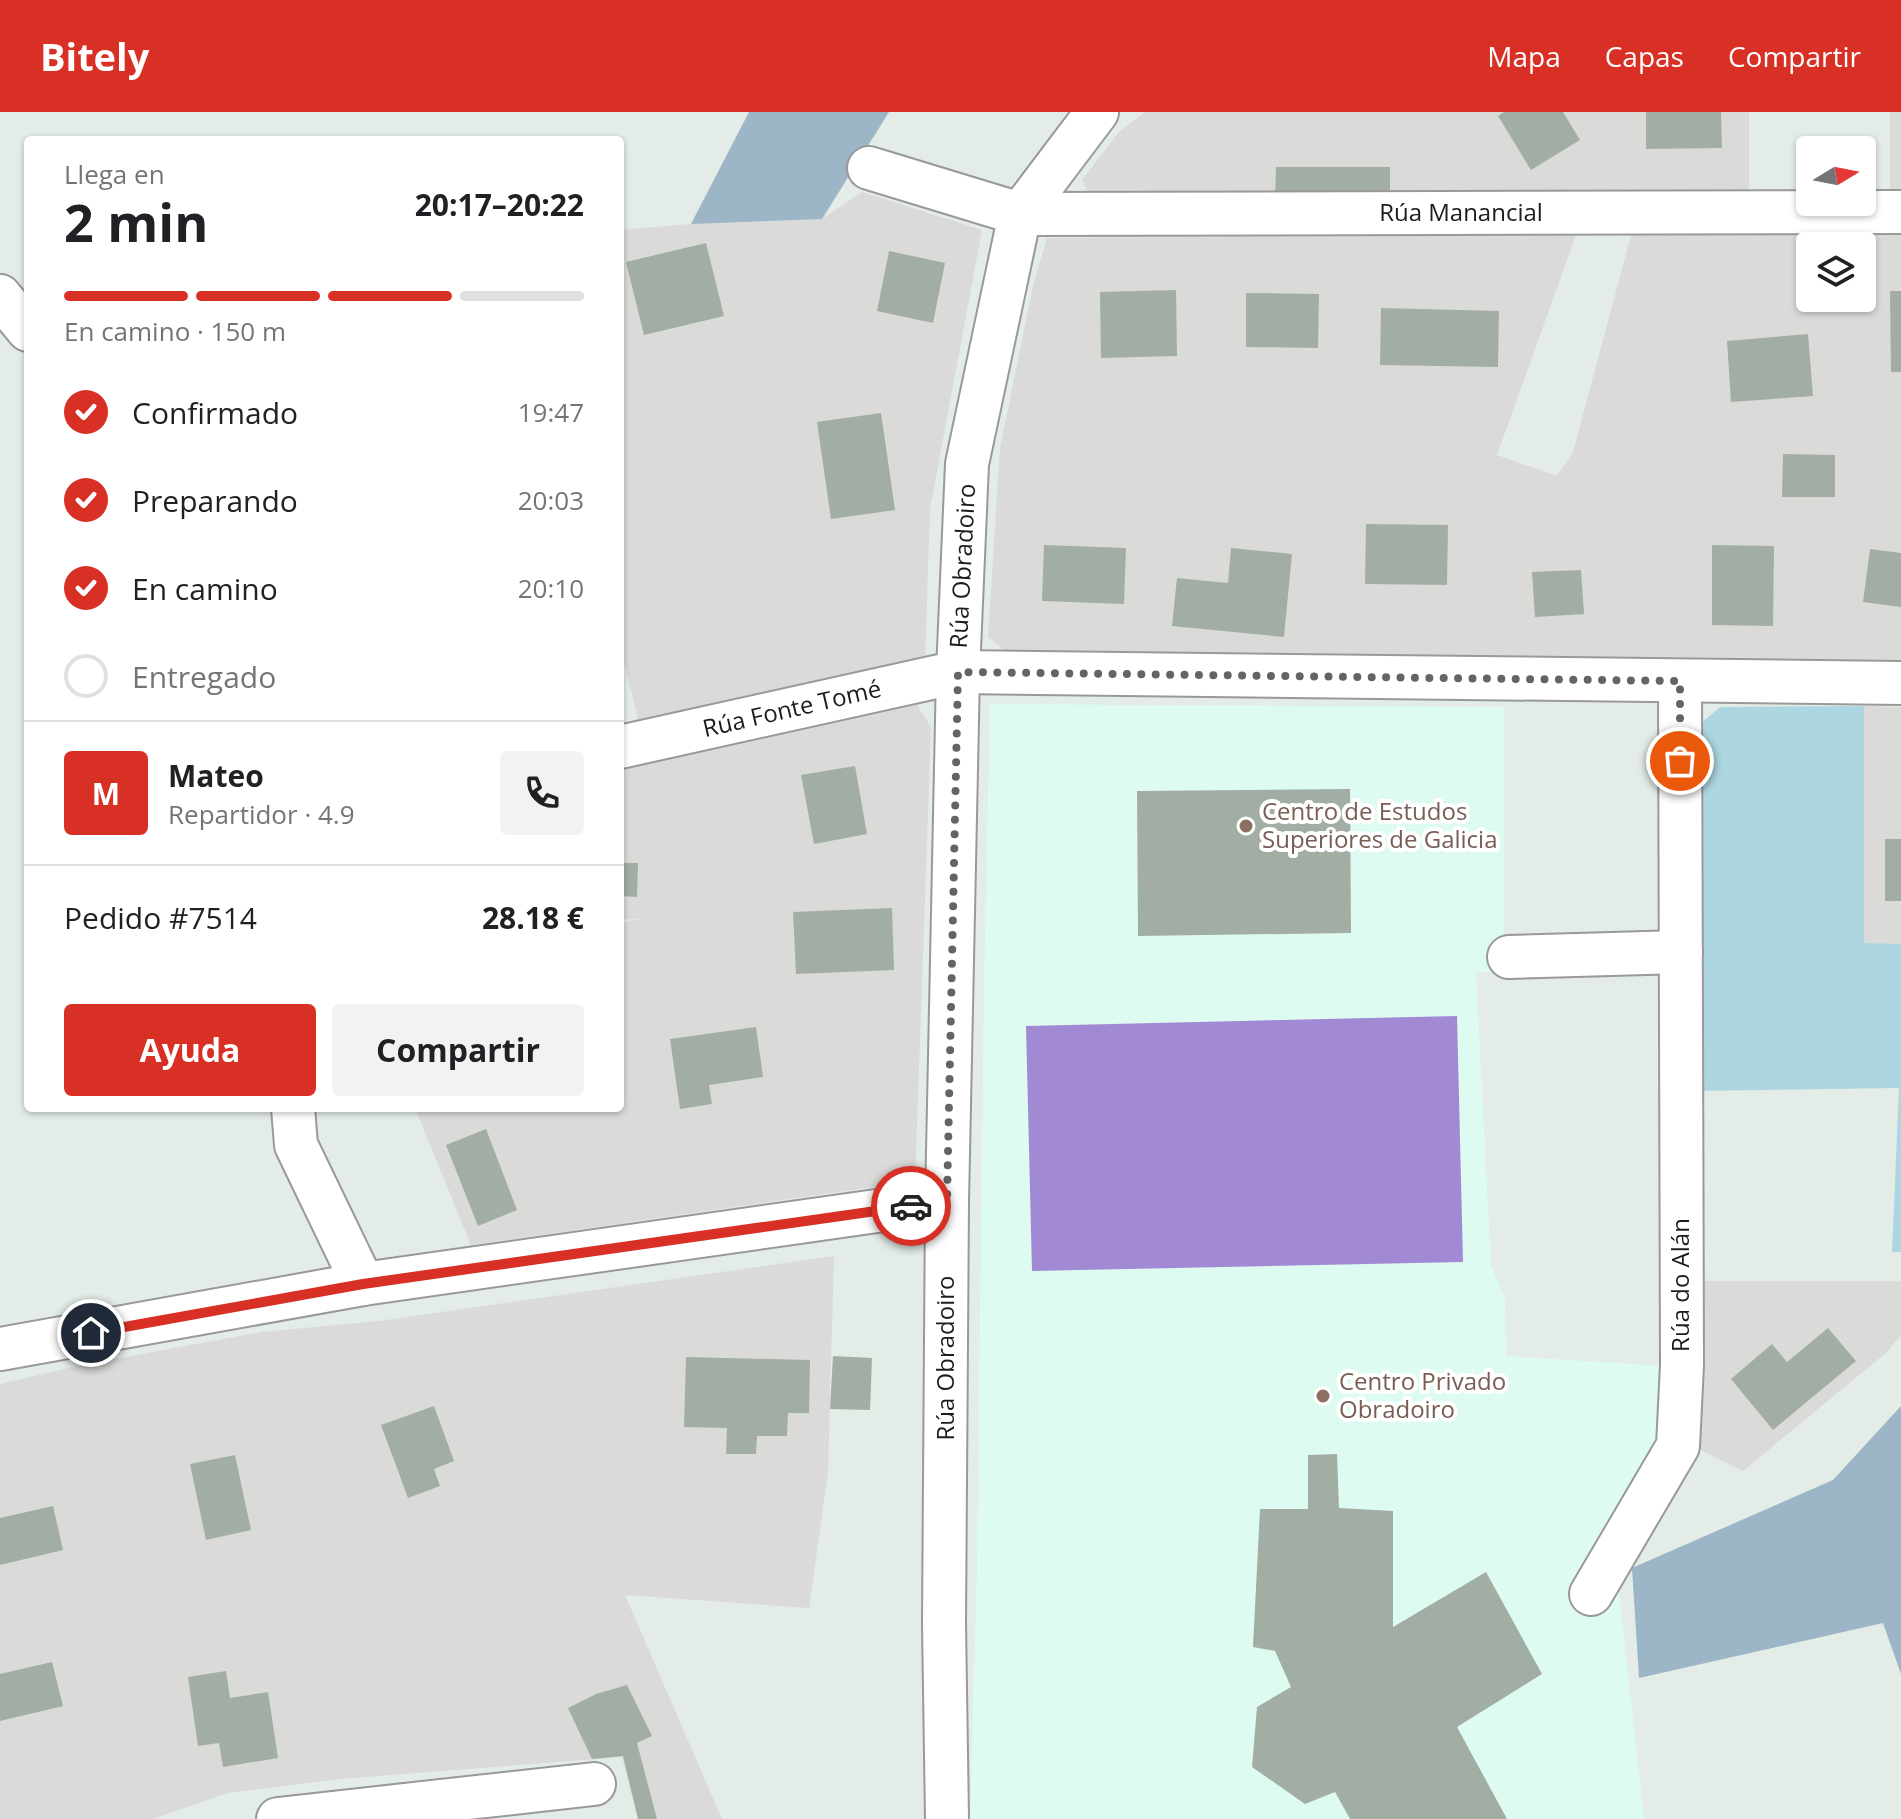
<!DOCTYPE html>
<html lang="es">
<head>
<meta charset="utf-8">
<style>
  :root { --surface:#fff; --page:#f2f2f2; --text:#202124; --muted:#757577; --line:#e0e0e0; --accent:#d93025 }
  body { margin:0; font-family:"Open Sans",sans-serif; background:var(--page); color:var(--text); height:100vh; display:flex; flex-direction:column; font-size:30px; white-space:nowrap }
  * { box-sizing:border-box; margin:0 }
  p { font-size:26px; color:var(--muted) }
  .icon { flex:none; width:44px; height:44px; fill:none; stroke:currentColor; stroke-width:2; stroke-linecap:round; stroke-linejoin:round }
  .map { position:relative; flex:1; overflow:hidden }
  .drawer { position:absolute; left:24px; top:24px; width:600px; height:976px; display:flex; flex-direction:column; background:var(--surface); border-radius:8px; box-shadow:0 2px 6px #0004 }
  .drawer>* { flex:none }
  .needle { width:52px; rotate:80deg }
  .fabs { position:absolute; left:1796px; top:24px; display:grid; gap:16px }
  .fabs a { display:grid; place-items:center; width:80px; height:80px; border-radius:8px; background:var(--surface); box-shadow:0 2px 6px #0004; font-size:40px }
  .pin { position:absolute; display:grid; place-items:center; width:68px; height:68px; color:#fff; margin:-34px; border:4px solid #fff; border-radius:50%; box-shadow:0 2px 8px #0007 }
  .courier { position:absolute; display:grid; place-items:center; width:80px; height:80px; margin:-40px; border:6px solid #d93025; border-radius:50%; background:#fff; color:#222; box-shadow:0 2px 10px #0007 }
  .summary em { font-style:normal; font-weight:700 }
  .summary div { display:flex; flex-direction:column-reverse }
  .summary { display:flex; align-items:center; justify-content:space-between; height:136px; padding:0 40px }
  h1 { font-size:52px; font-weight:700; line-height:60px }
  .bar { display:grid; grid-template-columns:repeat(4,1fr); gap:12px 8px; align-content:center; height:96px; padding:0 40px }
  .bar i { height:10px; border-radius:6px; background:var(--line) }
  .bar .selected { background:var(--accent) }
  .bar p { grid-column:span 4 }
  .line { display:flex; align-items:center; gap:20px; padding:0 40px; border-top:2px solid var(--line) }
  .line div { flex:1 }
  .round { display:grid; place-items:center; flex:none; width:84px; height:84px; border-radius:8px; background:var(--page) }
  ol { padding:0 40px; list-style:none }
  li { display:flex; align-items:center; gap:24px; height:88px }
  li p { margin-inline-start:auto }
  li .icon { padding:8px; border-radius:50%; background:var(--accent); color:#fff; stroke-width:4 }
  li:last-child { color:var(--muted) }
  li i { width:44px; height:44px; border:4px solid var(--line); border-radius:50% }
  .primary-button { display:flex; gap:16px; margin-top:auto; padding:16px 40px }
  .primary-button a { flex:1; height:92px; border-radius:8px; background:var(--accent); color:#fff; font-size:32px; font-weight:700; line-height:92px; text-align:center }
  .primary-button a+a { background:var(--page); color:var(--text) }
  header { display:flex; align-items:center; gap:48px; box-sizing:border-box; height:112px; padding:0 40px; background:var(--accent); color:#fff }
  header strong { font-size:38px }
  nav { display:flex; gap:44px; margin-inline-start:auto; font-size:28px }
  .map>svg:first-child { display:block }
  .residential { fill:#dadad9; fill-rule:evenodd }
  .education { fill:#defbf2 }
  .grass { fill:#aed6e1 }
  .forest { fill:#9cb5c7 }
  .pitch { fill:#a289d3 }
  .building { fill:#a2aea4 }
  .lines { fill:none; stroke-linecap:round; stroke-linejoin:round }
  .minor-casing { stroke:#999; stroke-width:46 }
  .minor { stroke:#fff; stroke-width:42 }
  .done { stroke:#626563; stroke-width:8; stroke-dasharray:0 14.4 }
  .route { stroke:#d93025; stroke-width:10 }
  .education-dot { fill:#8d6e63; stroke:#fff; stroke-width:3 }
  .labels { text-anchor:middle; stroke-width:8; stroke-linejoin:round; paint-order:stroke }
  .street-label { font-size:24px; fill:#1c1c1c; stroke:#fff }
  .education-label { font-size:24px; fill:#785e54; stroke:#fff; text-anchor:start }
</style>
</head>
<body>
<header>
<strong>Bitely</strong>
<nav><a>Mapa</a><a>Capas</a><a>Compartir</a></nav>
</header>
<div class="map">
<svg width="1901" height="1707" viewBox="0 0 1901 1707">
  <rect width="100%" height="100%" fill="#e3ece7"/>
  <g class="residential">
    <polygon points="1145,0 1749,0 1749,88 1093,92 1082,68 1118,21"/>
    <rect x="1890" y="0" width="11" height="85"/>
    <polygon points="862,80 982,118 930,397 925,550 640,616 620,535 620,118 691,112 822,107"/>
    <path d="M 1632,120 L 1901,123 L 1901,552 L 1476,545 L 1299,548 L 1009,542 L 988,525 L 1000,336 L 1033,174 L 1047,126 L 1576,123 L 1497,343 L 1557,364 L 1573,340 ZM 1810,134 L 1862,134 L 1862,186 L 1810,186 Z"/>
    <polygon points="917,593 931,615 915,1069 471,1133 415,996 620,996 620,811 645,806 620,808 620,658"/>
    <polygon points="1864,594 1901,595 1901,832 1864,832"/>
    <polygon points="834,1144 828,1361 809,1496 625,1483 722,1707 638,1707 622,1645 339,1667 227,1681 153,1707 0,1707 0,1272 82,1253 262,1220 379,1209"/>
    <polygon points="1695,1169 1901,1169 1901,1223 1887,1240 1743,1359 1695,1335"/>
  </g>
  <polygon class="education" points="990,592 1504,595 1504,860 1476,860 1491,1153 1505,1187 1506,1244 1664,1254 1669,1314 1616,1452 1644,1707 970,1707 977,1457 984,872"/>
  <polygon class="grass" points="1864,594 1864,831 1901,832 1901,1140 1892,1140 1899,976 1694,979 1699,613 1720,595"/>
  <g class="forest">
    <polygon points="749,0 889,0 822,107 691,112"/>
    <polygon points="1901,1294 1901,1562 1883,1511 1639,1566 1632,1456 1833,1368"/>
  </g>
  <polygon class="pitch" points="1457,904 1463,1150 1032,1159 1026,914"/>
  <g class="building">
    <polygon points="1504,0 1563,0 1580,28 1531,58 1498,4"/>
    <polygon points="1646,0 1721,0 1722,36 1646,37"/>
    <polygon points="1276,55 1390,55 1390,91 1275,91"/>
    <polygon points="706,131 724,204 644,223 626,150"/>
    <polygon points="889,139 945,151 933,211 877,199"/>
    <polygon points="1176,178 1177,244 1101,246 1100,180"/>
    <polygon points="1890,179 1901,179 1901,260 1891,260"/>
    <polygon points="1246,181 1319,182 1318,236 1246,235"/>
    <polygon points="1381,196 1499,199 1498,255 1380,253"/>
    <polygon points="1808,222 1813,284 1731,290 1727,229"/>
    <polygon points="881,301 895,398 831,407 817,310"/>
    <polygon points="1783,342 1835,343 1835,385 1782,385"/>
    <polygon points="1366,412 1448,413 1447,473 1365,472"/>
    <polygon points="1044,433 1126,436 1124,492 1042,489"/>
    <polygon points="1712,433 1774,434 1773,514 1712,513"/>
    <polygon points="1231,436 1292,442 1284,525 1172,514 1177,466 1228,471"/>
    <polygon points="1870,437 1901,441 1901,495 1863,490"/>
    <polygon points="1581,458 1584,502 1535,505 1532,460"/>
    <polygon points="855,654 867,722 814,732 801,663"/>
    <polygon points="1350,677 1351,821 1138,824 1137,679"/>
    <rect x="1885" y="727" width="16" height="62"/>
    <polygon points="620,751 638,751 637,785 620,784"/>
    <polygon points="892,796 894,858 796,862 793,800"/>
    <polygon points="756,915 763,965 709,973 712,992 680,997 670,927"/>
    <polygon points="486,1017 517,1098 478,1114 446,1033"/>
    <polygon points="1828,1216 1856,1249 1773,1318 1731,1267 1772,1232 1787,1250"/>
    <polygon points="833,1244 872,1246 870,1298 830,1297"/>
    <polygon points="686,1245 810,1248 809,1301 788,1301 787,1324 757,1324 756,1342 726,1342 727,1316 684,1315"/>
    <polygon points="434,1294 454,1349 434,1357 440,1374 408,1386 381,1313"/>
    <polygon points="1337,1342 1339,1396 1393,1399 1393,1515 1486,1460 1542,1562 1457,1615 1507,1707 1350,1707 1335,1680 1305,1692 1252,1655 1257,1595 1291,1575 1275,1539 1253,1535 1260,1397 1308,1397 1308,1343"/>
    <polygon points="235,1343 251,1418 206,1428 190,1352"/>
    <polygon points="53,1394 63,1438 0,1453 0,1406"/>
    <polygon points="52,1550 63,1594 0,1609 0,1562"/>
    <polygon points="226,1559 230,1586 268,1580 278,1646 223,1655 219,1631 198,1634 188,1565"/>
    <polygon points="627,1573 652,1624 637,1631 657,1707 638,1707 623,1644 592,1647 568,1596 596,1582"/>
  </g>
  <g class="lines">
    <g class="minor-casing">
      <g id="minor">
        <polyline points="869,56 1020,102 1901,100"/>
        <polyline points="0,184 28,218"/>
        <polyline points="620,635 958,560 1901,571"/>
        <polyline points="1509,845 1681,840"/>
        <polyline points="293,996 296,1033 363,1172"/>
        <polyline points="0,1237 363,1172 947,1089"/>
        <polyline points="1591,1482 1678,1334 1682,1253 1680,569"/>
        <polyline points="278,1707 594,1672"/>
        <polyline points="947,1707 944,1511 947,1089 958,560 967,352 1020,102 1097,0"/>
      </g>
    </g>
    <use href="#minor" class="minor"/>
  </g>
  <g class="lines">
    <polyline class="done" points="911,1094 947,1089 958,560 1680,569 1680,649"/>
    <polyline class="route" points="91,1221 363,1172 911,1094"/>
  </g>
  <g class="education-dot">
    <circle cx="1246" cy="714" r="8"/>
    <circle cx="1323" cy="1284" r="8"/>
  </g>
  <g class="labels">
    <g class="street-label">
      <text x="1461" y="109">Rúa Manancial</text>
      <text transform="translate(963 454) rotate(-87)" y="8">Rúa Obradoiro</text>
      <text transform="translate(792 597) rotate(-13)" y="8">Rúa Fonte Tomé</text>
      <text transform="translate(1681 1173) rotate(-90)" y="8">Rúa do Alán</text>
      <text transform="translate(946 1246) rotate(-90)" y="8">Rúa Obradoiro</text>
    </g>
    <g class="education-label">
      <text x="1262" y="708">Centro de Estudos<tspan x="1262" dy="28">Superiores de Galicia</tspan></text>
      <text x="1339" y="1278">Centro Privado<tspan x="1339" dy="28">Obradoiro</tspan></text>
    </g>
  </g>
</svg>
<div class="fabs">
<a><svg class="needle" viewBox="-14 -14 28 28"><path d="M0-13l5 13h-10z" fill="#e53935"/><path d="M0 13l5-13h-10z" fill="#757577"/></svg></a>
<a><svg class="icon" aria-label="layers" viewBox="0 0 24 24"><path d="M12 4l9 5-9 5-9-5zM3 14l9 5 9-5"/></svg></a>
</div>
<div class="pin" style="left:1680px;top:649px;background:#ea580c"><svg class="icon" aria-label="bag" viewBox="0 0 24 24"><path d="M5 8h14l-1 12H6zM9 8a3 3 0 0 1 6 0"/></svg></div>
<div class="pin" style="left:91px;top:1221px;background:#1f2937"><svg class="icon" aria-label="home" viewBox="0 0 24 24"><path d="M3 11l9-7 9 7M6 9v11h12V9"/></svg></div>
<div class="courier" style="left:911px;top:1094px"><svg class="icon" aria-label="car" viewBox="0 0 24 24"><path d="M5 17H2v-5l4-1 3-4h7l3 4 3 1v5h-3M9 17h6M6 11h13"/><circle cx="7" cy="17" r="2"/><circle cx="17" cy="17" r="2"/></svg></div>
<section class="drawer">
<div class="summary"><div><h1>2 min</h1><p>Llega en</p></div><em>20:17–20:22</em></div>
<div class="bar"><i class="selected"></i><i class="selected"></i><i class="selected"></i><i></i><p>En camino · 150 m</p></div>
<ol>
<li><svg class="icon" aria-label="check" viewBox="0 0 24 24"><path d="M5 12l5 5 9-10"/></svg>Confirmado<p>19:47</p></li>
<li><svg class="icon" aria-label="check" viewBox="0 0 24 24"><path d="M5 12l5 5 9-10"/></svg>Preparando<p>20:03</p></li>
<li><svg class="icon" aria-label="check" viewBox="0 0 24 24"><path d="M5 12l5 5 9-10"/></svg>En camino<p>20:10</p></li>
<li><i></i>Entregado</li>
</ol>
<div class="line" style="height:144px"><b class="round" style="background:var(--accent);color:#fff">M</b><div><b>Mateo</b><p>Repartidor · 4.9</p></div><a class="round"><svg class="icon" aria-label="phone" viewBox="0 0 24 24"><path d="M5 4h4l2 5-3 2q2 4 5 5l2-3 5 2v4C11 20 4 13 5 4z"/></svg></a></div>
<div class="line" style="height:104px"><div>Pedido #7514</div><b>28.18 €</b></div>
<div class="primary-button"><a>Ayuda</a><a>Compartir</a></div>
</section>
</div>
</body>
</html>
